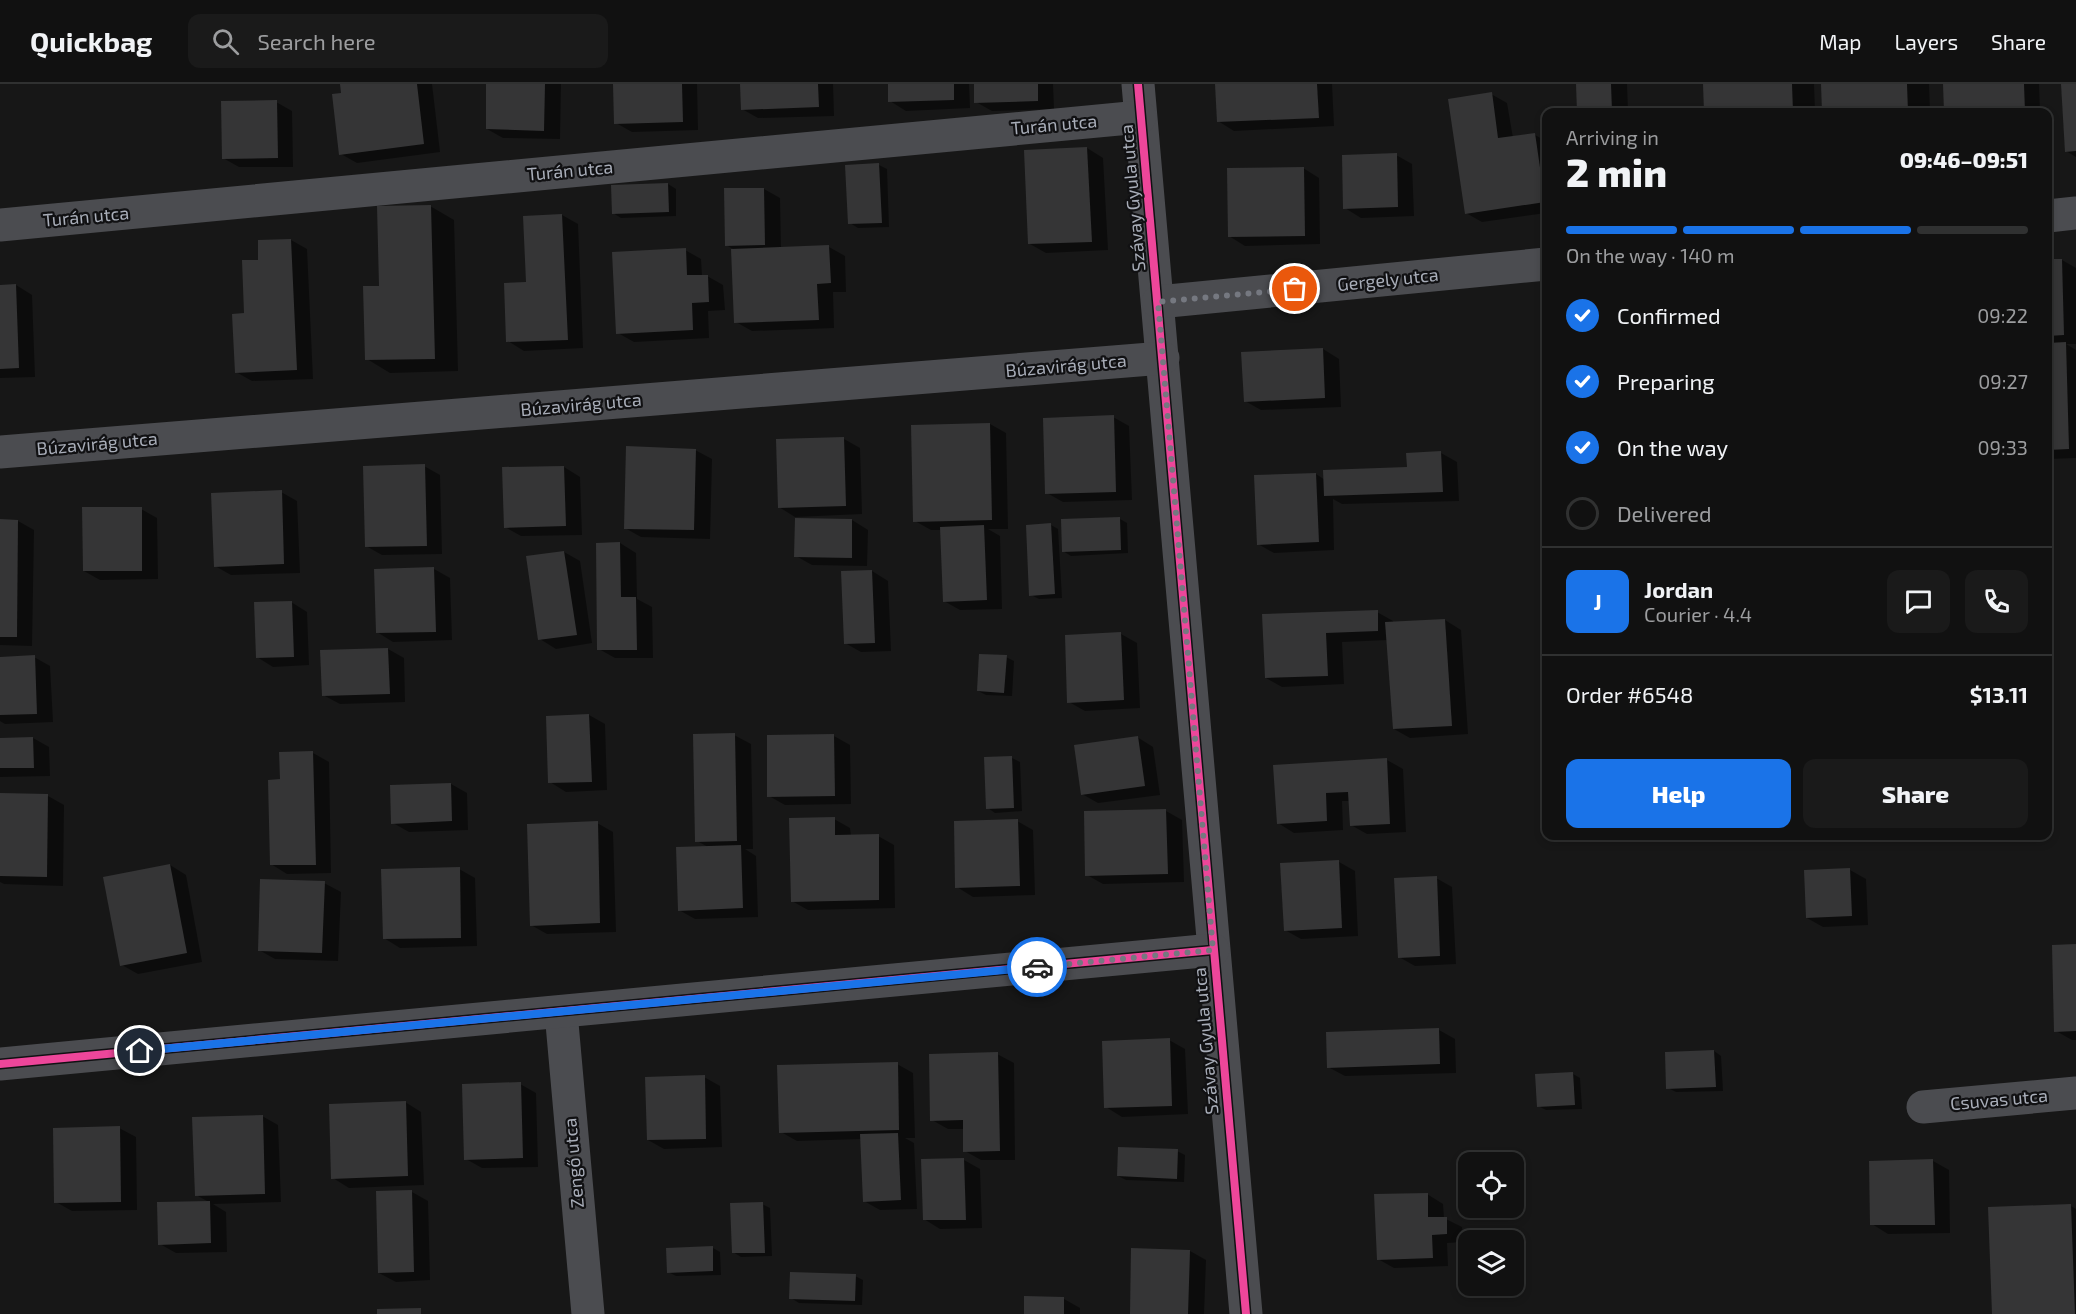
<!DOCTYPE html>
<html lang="en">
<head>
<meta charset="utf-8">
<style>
  :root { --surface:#111; --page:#1a1a1a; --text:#f1f3f6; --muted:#9c9d9f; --line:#303131; --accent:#1a73e8 }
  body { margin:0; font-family:"Exo 2",sans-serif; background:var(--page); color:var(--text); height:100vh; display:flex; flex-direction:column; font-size:22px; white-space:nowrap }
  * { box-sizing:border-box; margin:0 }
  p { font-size:20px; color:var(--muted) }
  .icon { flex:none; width:33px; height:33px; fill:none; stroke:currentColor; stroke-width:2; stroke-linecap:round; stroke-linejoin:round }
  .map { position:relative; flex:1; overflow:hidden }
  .side { position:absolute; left:1542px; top:24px; width:510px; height:732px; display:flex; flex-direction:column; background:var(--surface); border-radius:12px; box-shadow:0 3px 9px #0003,0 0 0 2px var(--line) }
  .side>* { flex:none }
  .tools { position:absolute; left:1458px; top:1068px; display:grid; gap:12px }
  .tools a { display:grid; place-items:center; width:66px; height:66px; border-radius:12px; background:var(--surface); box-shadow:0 3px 9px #0003,0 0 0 2px var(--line); font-size:30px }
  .pin { position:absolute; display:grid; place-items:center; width:51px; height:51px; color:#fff; margin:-26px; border:3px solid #fff; border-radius:50%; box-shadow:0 2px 6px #0007 }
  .courier { position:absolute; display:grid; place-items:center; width:60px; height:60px; margin:-30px; border:4px solid #1a73e8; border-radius:50%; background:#fff; color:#222; box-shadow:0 2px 8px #0007 }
  .overview em { font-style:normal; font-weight:800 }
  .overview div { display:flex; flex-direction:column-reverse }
  .overview { display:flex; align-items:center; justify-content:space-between; height:102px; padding:0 24px }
  h1 { font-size:39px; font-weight:800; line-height:45px }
  .bar { display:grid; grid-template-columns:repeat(4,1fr); gap:9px 6px; align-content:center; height:72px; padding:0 24px }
  .bar i { height:8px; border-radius:4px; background:var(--line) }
  .bar .active { background:var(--accent) }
  .bar p { grid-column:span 4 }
  .line { display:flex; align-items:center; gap:15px; padding:0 24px; border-top:2px solid var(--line) }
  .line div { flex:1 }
  .round { display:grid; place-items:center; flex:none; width:63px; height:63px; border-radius:12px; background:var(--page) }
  ol { padding:0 24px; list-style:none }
  li { display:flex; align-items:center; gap:18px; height:66px }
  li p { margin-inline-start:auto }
  li .icon { padding:6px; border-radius:50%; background:var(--accent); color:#fff; stroke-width:4 }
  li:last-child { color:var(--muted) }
  li i { width:33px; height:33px; border:3px solid var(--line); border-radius:50% }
  .action { display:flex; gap:12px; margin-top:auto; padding:12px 24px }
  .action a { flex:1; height:69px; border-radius:12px; background:var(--accent); color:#fff; font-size:24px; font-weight:800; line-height:69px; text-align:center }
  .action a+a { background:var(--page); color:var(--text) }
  header { display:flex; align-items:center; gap:36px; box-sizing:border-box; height:84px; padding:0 30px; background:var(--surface); border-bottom:2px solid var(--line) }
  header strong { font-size:28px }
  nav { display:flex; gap:33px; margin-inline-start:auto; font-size:21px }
  .search { width:420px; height:54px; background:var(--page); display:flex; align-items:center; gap:15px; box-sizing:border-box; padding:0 21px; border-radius:12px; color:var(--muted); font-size:22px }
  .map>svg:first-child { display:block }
  .shadow { fill:#0007 }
  .building { fill:#353536 }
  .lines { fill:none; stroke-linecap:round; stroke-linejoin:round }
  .minor { stroke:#4b4c50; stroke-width:33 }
  .cycleway-casing { stroke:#111113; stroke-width:11 }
  .cycleway { stroke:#ed469a; stroke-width:8 }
  .done { stroke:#757880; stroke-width:6; stroke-dasharray:0 10.8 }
  .route { stroke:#1a73e8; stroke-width:8 }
  .labels { text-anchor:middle; stroke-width:4.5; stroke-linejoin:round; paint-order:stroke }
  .street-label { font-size:18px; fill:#a8adb8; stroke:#111113 }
</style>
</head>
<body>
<header>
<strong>Quickbag</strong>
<div class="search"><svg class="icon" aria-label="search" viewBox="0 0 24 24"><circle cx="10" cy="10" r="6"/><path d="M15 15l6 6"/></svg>Search here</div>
<nav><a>Map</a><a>Layers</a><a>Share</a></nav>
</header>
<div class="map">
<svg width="2076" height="1230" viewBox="0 0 2076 1230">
  <rect width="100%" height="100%" fill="#171717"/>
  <g class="shadow">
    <polygon points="341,0 432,0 440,68 357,79 341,70"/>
    <polygon points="488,0 561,0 560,55 503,54 487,45"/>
    <polygon points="615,0 697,0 698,46 632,48 616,39"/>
    <polygon points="741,0 833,0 834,32 758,34 742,25"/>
    <polygon points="889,0 969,0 970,24 906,27 890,17"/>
    <polygon points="975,0 1053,0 1054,25 992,27 976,18"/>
    <polygon points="1217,0 1332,0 1334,42 1234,47 1218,37"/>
    <polygon points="1578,0 1627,0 1628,28 1581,28 1579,27"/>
    <polygon points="1704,0 1814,0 1815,28 1705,28"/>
    <polygon points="1822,0 1929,0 1930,28 1823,28"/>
    <polygon points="1945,0 2039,0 2040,28 1946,28"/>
    <polygon points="2063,0 2076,0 2076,73 2066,67"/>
    <polygon points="1491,10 1507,19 1513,54 1535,51 1546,57 1546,129 1482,138 1466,129"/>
    <polygon points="276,18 292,27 293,83 239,83 223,74"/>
    <polygon points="1087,64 1103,74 1108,166 1046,169 1030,160"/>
    <polygon points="1396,71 1412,80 1414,132 1361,134 1345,124"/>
    <polygon points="879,81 887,85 889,143 858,144 850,139 847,82"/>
    <polygon points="1303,84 1319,94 1320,160 1245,162 1229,152"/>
    <polygon points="668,100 676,105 676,132 621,134 613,129"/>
    <polygon points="764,105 780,114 781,164 829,163 845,172 846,208 833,208 834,244 752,247 736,238 733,165 726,161"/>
    <polygon points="430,122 454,136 458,287 390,289 367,275 381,204"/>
    <polygon points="562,131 578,140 583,264 524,267 508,257 528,199"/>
    <polygon points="291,156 307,165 313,295 252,297 236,288 245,231 260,177"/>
    <polygon points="685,166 701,175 702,192 707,192 723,201 725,226 708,227 709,254 634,258 618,249"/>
    <polygon points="2062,176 2076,184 2076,260 2066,260 2076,266 2076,374 2048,375 2048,177"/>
    <polygon points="16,201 32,211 35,293 0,294 0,202"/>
    <polygon points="1323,265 1339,275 1341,323 1261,326 1245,317"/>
    <polygon points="1113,333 1129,342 1132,416 1063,418 1047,409"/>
    <polygon points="990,340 1006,349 1008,445 988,445 1000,452 1002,525 960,526 944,517 942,446 931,446 915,437"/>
    <polygon points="844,355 860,364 862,430 795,433 779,423 777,357"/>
    <polygon points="695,366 712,375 710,455 641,453 625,444"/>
    <polygon points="1441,369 1457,378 1459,417 1342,420 1333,415 1334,466 1274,469 1258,460 1316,390 1325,396 1408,385"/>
    <polygon points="424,382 440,391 442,470 382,471 366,462"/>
    <polygon points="564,383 580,393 582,451 521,452 505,443 504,385"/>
    <polygon points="281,408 297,417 300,489 231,491 215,482"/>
    <polygon points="141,425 157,434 158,495 100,496 84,487"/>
    <polygon points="1120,435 1127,439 1128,469 1071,472 1063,467"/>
    <polygon points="852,436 868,446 867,482 812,481 796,472"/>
    <polygon points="0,437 18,437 34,446 32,562 0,561"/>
    <polygon points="1051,441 1058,445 1062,514 1039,515 1031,511"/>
    <polygon points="620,459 636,469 637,515 652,523 653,574 615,574 599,565 597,460"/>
    <polygon points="564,468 580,477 592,559 556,565 540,555"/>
    <polygon points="434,485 450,494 452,556 393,558 377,548"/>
    <polygon points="872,487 888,497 891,567 861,568 845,559"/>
    <polygon points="291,518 307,528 309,581 273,583 257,573"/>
    <polygon points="1377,528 1393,537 1393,539 1445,536 1461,546 1468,650 1410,654 1394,645 1388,556 1342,558 1344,600 1282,603 1266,594 1264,532"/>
    <polygon points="1121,550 1137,559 1140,624 1085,627 1069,618"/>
    <polygon points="388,565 404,574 405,618 340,620 323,611"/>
    <polygon points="34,573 50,582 53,638 5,640 0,637 0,574"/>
    <polygon points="1006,573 1014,577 1012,612 986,611 978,607"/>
    <polygon points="589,631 605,640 607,706 566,708 550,698"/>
    <polygon points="734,651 751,660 753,765 745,765 756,772 758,833 695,835 679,826 708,763 697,757"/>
    <polygon points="834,652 850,661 851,720 785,721 769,712"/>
    <polygon points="1137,653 1153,663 1160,711 1098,719 1082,710"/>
    <polygon points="33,654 49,663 50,692 0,693 0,655"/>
    <polygon points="313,669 329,678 331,789 287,790 271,780 282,696"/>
    <polygon points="1012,674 1020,678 1022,727 995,729 988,724"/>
    <polygon points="1387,676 1403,685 1406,748 1367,750 1351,741 1350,717 1342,717 1343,746 1294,749 1278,739 1275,682"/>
    <polygon points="451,700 467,709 468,746 409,748 393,739"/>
    <polygon points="0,710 48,712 64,721 63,802 4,800 0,798"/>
    <polygon points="1166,727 1182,736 1184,798 1103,800 1087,791"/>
    <polygon points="834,735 850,744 851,752 878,752 894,761 895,824 808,826 792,817"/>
    <polygon points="1017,737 1033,746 1035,811 973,813 957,803"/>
    <polygon points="597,739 613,748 616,848 547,850 531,841"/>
    <polygon points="1339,778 1355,787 1358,852 1301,855 1285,846"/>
    <polygon points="170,781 186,791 202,878 138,890 122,881"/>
    <polygon points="459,785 475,794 477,862 400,864 384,854"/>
    <polygon points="1850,786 1866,795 1868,841 1823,843 1807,834 1805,788"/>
    <polygon points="1436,794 1452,803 1456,880 1415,882 1399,873"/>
    <polygon points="324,799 341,808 338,877 275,875 259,866"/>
    <polygon points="2076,862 2076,956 2072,956 2056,947"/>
    <polygon points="1439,946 1455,955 1456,989 1345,992 1328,983 1328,949"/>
    <polygon points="1169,956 1185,965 1188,1030 1122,1033 1106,1023"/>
    <polygon points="1714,967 1721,972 1723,1007 1676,1008 1668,1004"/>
    <polygon points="997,970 1014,979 1015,1076 981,1076 965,1067 964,1045 948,1045 932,1036"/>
    <polygon points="897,980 913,989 915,1054 905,1054 914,1059 917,1125 880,1126 864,1117 862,1055 797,1057 781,1048"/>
    <polygon points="1573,990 1580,994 1582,1025 1546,1026 1538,1022"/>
    <polygon points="704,993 720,1002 722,1063 664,1065 648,1056"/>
    <polygon points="520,1000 536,1009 538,1083 482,1084 466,1075"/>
    <polygon points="405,1018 421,1028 424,1101 349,1104 333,1094"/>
    <polygon points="262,1032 278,1041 281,1118 213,1120 226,1128 227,1168 176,1169 160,1160 209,1118 196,1111"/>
    <polygon points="119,1044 136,1053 137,1126 72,1127 56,1118"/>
    <polygon points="1177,1067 1185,1071 1184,1098 1126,1096 1118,1092"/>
    <polygon points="964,1076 980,1085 982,1144 940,1145 924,1135"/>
    <polygon points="1933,1077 1949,1086 1950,1149 1888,1150 1872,1140"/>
    <polygon points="412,1108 428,1117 430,1196 396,1198 379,1189"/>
    <polygon points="1427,1110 1443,1120 1444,1134 1462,1143 1463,1158 1447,1159 1448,1182 1394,1184 1378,1175"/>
    <polygon points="762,1120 770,1124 772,1172 741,1173 733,1168"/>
    <polygon points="2071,1122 2076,1125 2076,1230 1994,1230"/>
    <polygon points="713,1164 720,1168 721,1191 676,1192 668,1188"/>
    <polygon points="1190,1167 1206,1176 1204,1230 1131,1230"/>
    <polygon points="855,1192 863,1196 862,1221 799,1219 791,1214"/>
    <polygon points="1064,1215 1080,1224 1080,1230 1025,1230"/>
  </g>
  <g class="building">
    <polygon points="340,0 417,0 424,60 339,71 332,10 341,9"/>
    <polygon points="486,0 545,0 544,47 486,45"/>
    <polygon points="613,0 682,0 683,38 614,40"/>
    <polygon points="740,0 818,0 819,23 741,26"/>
    <polygon points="888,0 954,0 954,16 888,18"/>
    <polygon points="974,0 1038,0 1038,17 974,19"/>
    <polygon points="1215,0 1317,0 1319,34 1217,38"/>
    <polygon points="1576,0 1611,0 1612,27 1577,28"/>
    <polygon points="1703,0 1792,0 1793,28 1704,28"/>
    <polygon points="1821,0 1907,0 1908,28 1822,28"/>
    <polygon points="1943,0 2024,0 2025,28 1944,28"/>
    <polygon points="2061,0 2076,0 2076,67 2065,68"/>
    <polygon points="1492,8 1498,54 1535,49 1545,118 1465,130 1448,15"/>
    <polygon points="277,16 278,74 222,75 221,17"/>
    <polygon points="1087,63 1092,158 1028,160 1024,66"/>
    <polygon points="1397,69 1398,123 1343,125 1342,71"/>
    <polygon points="879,79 882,139 848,140 845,81"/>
    <polygon points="1304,83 1305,152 1228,153 1227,84"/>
    <polygon points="668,99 669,128 612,130 611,101"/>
    <polygon points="724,104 764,104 765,161 725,162"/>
    <polygon points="431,121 435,275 365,276 363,202 379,202 377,122"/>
    <polygon points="562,130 568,256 506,258 504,199 526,198 523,132"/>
    <polygon points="291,155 297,286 235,289 232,230 244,229 242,176 258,176 258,156"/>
    <polygon points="829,161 831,199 817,200 819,236 734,239 731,165"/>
    <polygon points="686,164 687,191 708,191 709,218 692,219 693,246 616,250 612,168"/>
    <polygon points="2048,175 2062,175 2064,251 2048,252"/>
    <polygon points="16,200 19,284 0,285 0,201"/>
    <polygon points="2066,258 2069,365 2048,366 2048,259"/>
    <polygon points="1323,264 1325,314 1244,318 1241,268"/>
    <polygon points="1114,331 1116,408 1045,410 1043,334"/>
    <polygon points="990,339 992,436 913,438 911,341"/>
    <polygon points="844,353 846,422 778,424 776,355"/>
    <polygon points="626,362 696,365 694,446 624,445"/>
    <polygon points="1441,367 1443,408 1324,412 1323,386 1407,383 1406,369"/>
    <polygon points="425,380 427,462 365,463 363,382"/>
    <polygon points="564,382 566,442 504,444 502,383"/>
    <polygon points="1316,389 1319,458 1257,461 1254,391"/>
    <polygon points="282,406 284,480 214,483 211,409"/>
    <polygon points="82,423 142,423 142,487 83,487"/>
    <polygon points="1120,433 1121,466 1062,468 1061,435"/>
    <polygon points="795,434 852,435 852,474 794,473"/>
    <polygon points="0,435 18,436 17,553 0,553"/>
    <polygon points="1051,439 1055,510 1029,512 1026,441"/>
    <polygon points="984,441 987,516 943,518 940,443"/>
    <polygon points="620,458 621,513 636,513 637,566 597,566 596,459"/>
    <polygon points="564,467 577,551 538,556 526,472"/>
    <polygon points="434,483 436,548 376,549 374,485"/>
    <polygon points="872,486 875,559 844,560 841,487"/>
    <polygon points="292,517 294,573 256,574 254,518"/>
    <polygon points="1378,526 1378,547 1326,549 1328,592 1265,594 1262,530"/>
    <polygon points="1445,535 1452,642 1393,645 1385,538"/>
    <polygon points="1121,548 1124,616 1067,619 1065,551"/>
    <polygon points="388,564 390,610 322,612 320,566"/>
    <polygon points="979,570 1007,571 1004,609 977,607"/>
    <polygon points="35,571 37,630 0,631 0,573"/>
    <polygon points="589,630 592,698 548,699 546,632"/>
    <polygon points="735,649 737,757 695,758 693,650"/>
    <polygon points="834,650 835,712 767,713 767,651"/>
    <polygon points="1138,652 1145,702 1081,711 1074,661"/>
    <polygon points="33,653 34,684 0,684 0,654"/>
    <polygon points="313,667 316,781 270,781 268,696 280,695 279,668"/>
    <polygon points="1012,672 1014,724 986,725 984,673"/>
    <polygon points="1387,674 1390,740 1350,742 1348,708 1326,709 1327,737 1277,740 1273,681"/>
    <polygon points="451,699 452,737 391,740 390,701"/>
    <polygon points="0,709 48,710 47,793 0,792"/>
    <polygon points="1166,725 1168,790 1085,792 1084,727"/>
    <polygon points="835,733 835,751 879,750 879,816 791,818 789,734"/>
    <polygon points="1018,735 1020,802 955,804 954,737"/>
    <polygon points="598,737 600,839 530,842 527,740"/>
    <polygon points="741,761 743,824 678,827 676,763"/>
    <polygon points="1339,776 1342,844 1284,847 1280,779"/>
    <polygon points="170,780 187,869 120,882 103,793"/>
    <polygon points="460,783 461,854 383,855 381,785"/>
    <polygon points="1850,784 1852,832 1806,834 1804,786"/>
    <polygon points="1437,792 1440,872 1398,874 1394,794"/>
    <polygon points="260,795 325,797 322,869 258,867"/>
    <polygon points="2076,860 2076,947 2054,948 2052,861"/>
    <polygon points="1439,944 1440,980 1327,984 1326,948"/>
    <polygon points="1170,954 1172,1022 1104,1024 1102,957"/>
    <polygon points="1714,966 1716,1003 1666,1005 1665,968"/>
    <polygon points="998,968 1000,1067 963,1068 963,1036 930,1037 929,970"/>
    <polygon points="898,978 899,1046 779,1049 777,981"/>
    <polygon points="1573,988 1575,1021 1537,1023 1535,990"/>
    <polygon points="705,991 706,1055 647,1056 645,993"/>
    <polygon points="521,998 523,1074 464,1076 462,1000"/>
    <polygon points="406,1017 408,1092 331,1095 329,1020"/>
    <polygon points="263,1031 265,1110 195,1112 192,1033"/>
    <polygon points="120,1042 121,1118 54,1119 53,1044"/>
    <polygon points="898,1049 901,1116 863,1118 860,1050"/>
    <polygon points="1118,1063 1178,1065 1177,1095 1117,1092"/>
    <polygon points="964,1074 966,1136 923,1136 921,1075"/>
    <polygon points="1933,1075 1935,1141 1870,1141 1869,1077"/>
    <polygon points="412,1106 414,1188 378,1189 376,1107"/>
    <polygon points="1428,1109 1428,1133 1447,1133 1447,1150 1432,1151 1433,1174 1377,1176 1374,1110"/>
    <polygon points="210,1117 211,1159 158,1161 157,1118"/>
    <polygon points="763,1118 765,1169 732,1169 730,1119"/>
    <polygon points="2071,1120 2075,1230 1992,1230 1988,1123"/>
    <polygon points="713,1162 713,1187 667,1189 666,1164"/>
    <polygon points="1131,1164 1190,1166 1188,1230 1130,1230"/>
    <polygon points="790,1188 856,1190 855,1217 789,1215"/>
    <polygon points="1024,1212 1064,1213 1064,1230 1024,1230"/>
    <polygon points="421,1224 421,1230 377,1230 377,1225"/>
  </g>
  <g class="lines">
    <g class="minor">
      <polyline points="1138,0 1246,1230"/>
      <polyline points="2048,132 2076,129"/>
      <polyline points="0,141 1140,33"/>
      <polyline points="1158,218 1546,180"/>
      <polyline points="0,368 1163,274"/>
      <polyline points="561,928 588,1230"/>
      <polyline points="0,980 1213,866"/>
      <polyline points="1923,1023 2076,1009"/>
    </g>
    <g class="cycleway-casing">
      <g id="cycleway">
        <polyline points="1138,0 1246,1230"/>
        <polyline points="0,980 1213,866"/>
      </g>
    </g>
    <use href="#cycleway" class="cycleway"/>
  </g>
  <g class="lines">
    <polyline class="done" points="1037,883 1213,866 1158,218 1295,205"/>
    <polyline class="route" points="140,967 1037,883"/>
  </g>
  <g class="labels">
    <g class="street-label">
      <text transform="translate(1054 41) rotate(-5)" y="6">Turán utca</text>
      <text transform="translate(570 87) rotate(-5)" y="6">Turán utca</text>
      <text transform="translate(1133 114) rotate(-95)" y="6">Szávay Gyula utca</text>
      <text transform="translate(86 133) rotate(-5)" y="6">Turán utca</text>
      <text transform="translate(1388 196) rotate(-6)" y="6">Gergely utca</text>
      <text transform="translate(1066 282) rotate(-5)" y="6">Búzavirág utca</text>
      <text transform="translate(581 321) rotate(-5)" y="6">Búzavirág utca</text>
      <text transform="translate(97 360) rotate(-5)" y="6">Búzavirág utca</text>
      <text transform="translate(1206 957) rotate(-95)" y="6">Szávay Gyula utca</text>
      <text transform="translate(1999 1016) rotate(-5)" y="6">Csuvas utca</text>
      <text transform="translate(574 1079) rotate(-95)" y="6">Zengő utca</text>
    </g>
  </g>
</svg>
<div class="tools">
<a><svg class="icon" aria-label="locate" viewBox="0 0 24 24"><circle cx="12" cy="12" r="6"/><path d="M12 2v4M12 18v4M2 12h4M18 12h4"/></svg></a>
<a><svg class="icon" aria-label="layers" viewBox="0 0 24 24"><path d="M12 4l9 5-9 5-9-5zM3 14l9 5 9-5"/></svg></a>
</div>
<div class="pin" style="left:1295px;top:205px;background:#ea580c"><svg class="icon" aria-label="bag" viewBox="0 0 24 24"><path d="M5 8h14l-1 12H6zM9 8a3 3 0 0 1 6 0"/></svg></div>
<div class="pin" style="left:140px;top:967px;background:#1f2937"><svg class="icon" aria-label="home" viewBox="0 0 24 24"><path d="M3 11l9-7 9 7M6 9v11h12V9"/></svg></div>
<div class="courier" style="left:1037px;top:883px"><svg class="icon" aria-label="car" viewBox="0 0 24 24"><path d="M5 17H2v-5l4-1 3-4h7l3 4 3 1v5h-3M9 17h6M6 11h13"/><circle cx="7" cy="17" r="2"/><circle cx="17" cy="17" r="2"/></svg></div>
<section class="side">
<div class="overview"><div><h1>2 min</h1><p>Arriving in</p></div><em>09:46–09:51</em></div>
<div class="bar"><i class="active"></i><i class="active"></i><i class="active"></i><i></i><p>On the way · 140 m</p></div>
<ol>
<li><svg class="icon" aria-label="check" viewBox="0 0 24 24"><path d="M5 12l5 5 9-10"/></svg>Confirmed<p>09:22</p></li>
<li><svg class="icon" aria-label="check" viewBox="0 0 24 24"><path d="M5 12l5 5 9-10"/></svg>Preparing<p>09:27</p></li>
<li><svg class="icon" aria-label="check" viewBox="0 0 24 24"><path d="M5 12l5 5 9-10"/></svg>On the way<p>09:33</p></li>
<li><i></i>Delivered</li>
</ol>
<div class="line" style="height:108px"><b class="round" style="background:var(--accent);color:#fff">J</b><div><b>Jordan</b><p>Courier · 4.4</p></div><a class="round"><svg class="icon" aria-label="chat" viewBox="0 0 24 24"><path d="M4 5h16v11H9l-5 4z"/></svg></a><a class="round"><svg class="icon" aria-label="phone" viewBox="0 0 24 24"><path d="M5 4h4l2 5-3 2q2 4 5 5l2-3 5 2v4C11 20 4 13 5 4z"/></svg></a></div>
<div class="line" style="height:78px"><div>Order #6548</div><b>$13.11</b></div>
<div class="action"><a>Help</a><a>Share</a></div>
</section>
</div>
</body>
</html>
